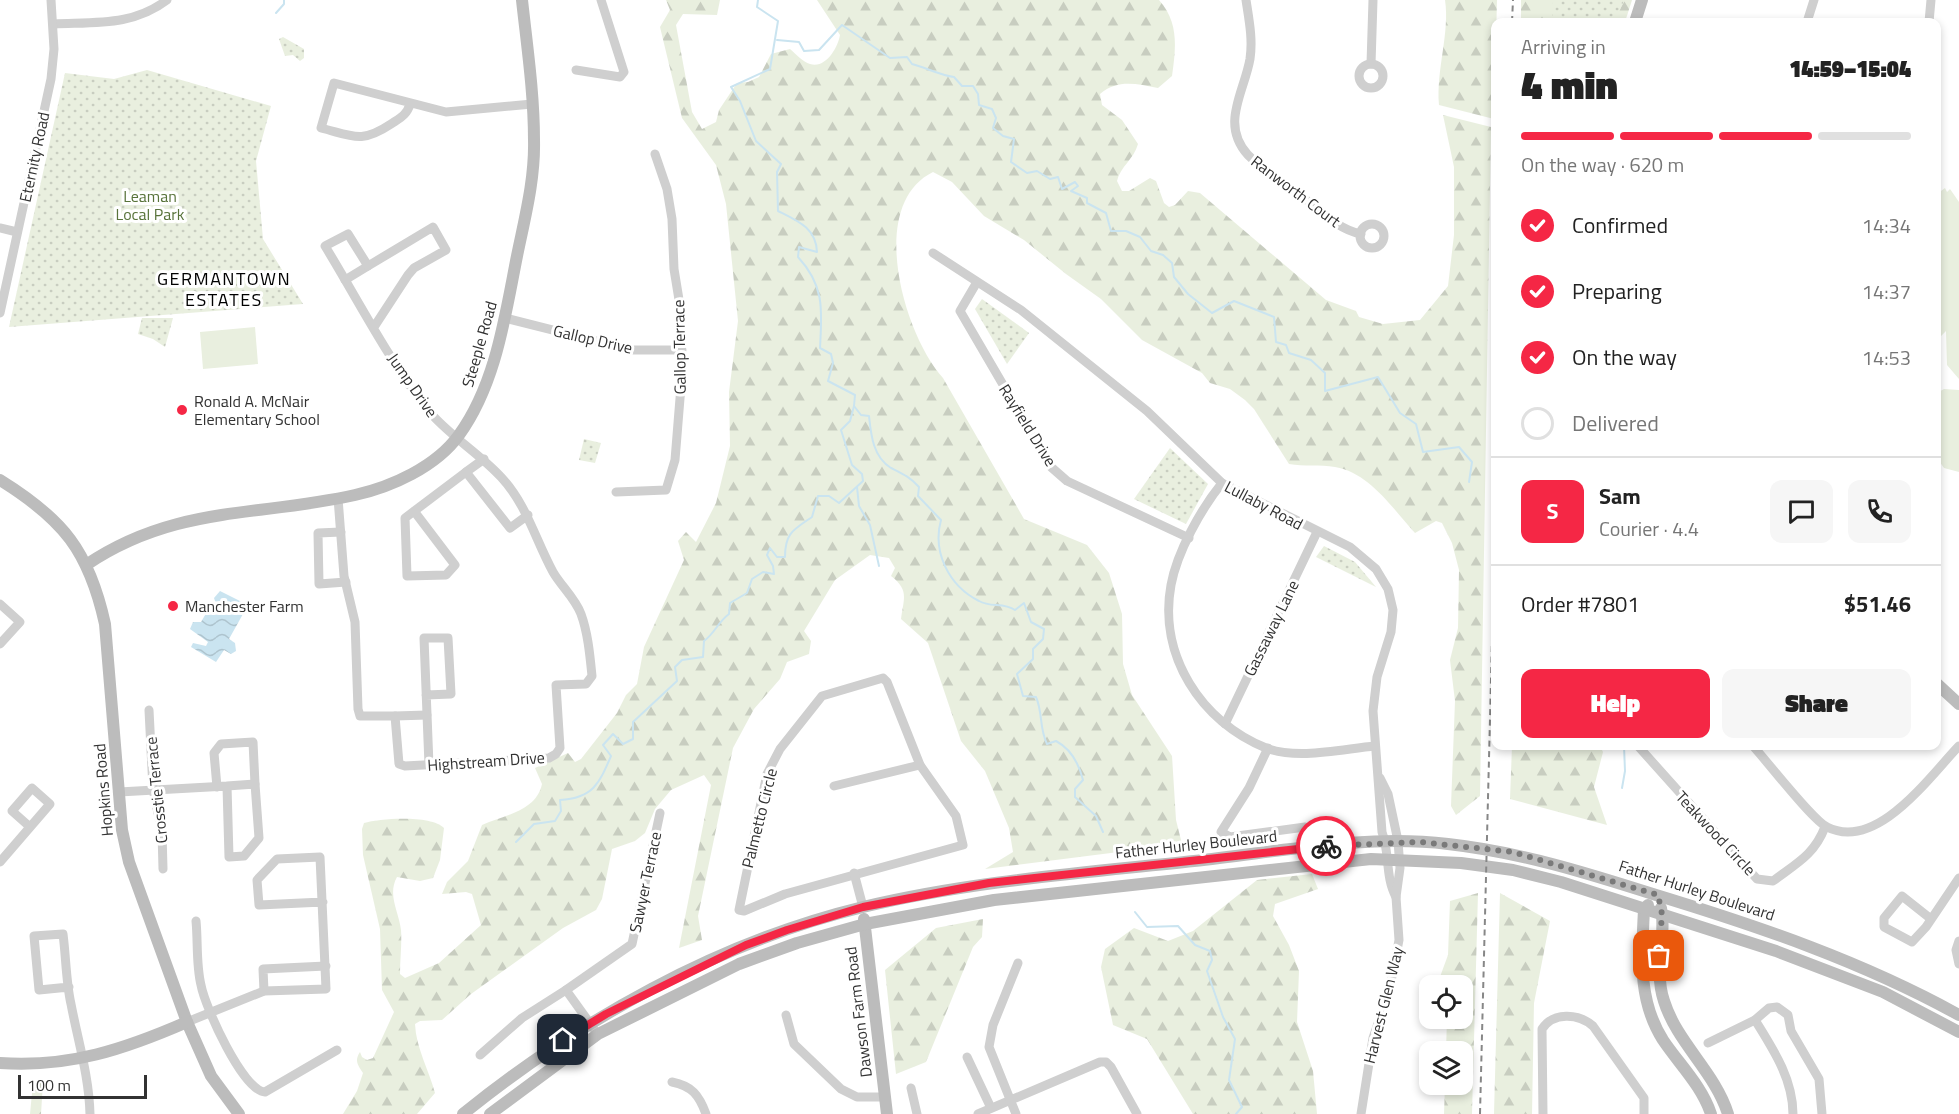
<!DOCTYPE html>
<html lang="en">
<head>
<meta charset="utf-8">
<style>
  :root { --surface:#fff; --page:#f6f6f6; --text:#222; --muted:#767676; --line:#e0e0e0; --accent:#f52745 }
  body { margin:0; font-family:"Titillium Web",sans-serif; background:var(--page); color:var(--text); height:100vh; display:flex; flex-direction:column; font-size:22px; white-space:nowrap }
  * { box-sizing:border-box; margin:0 }
  p { font-size:20px; color:var(--muted) }
  .icon { flex:none; width:33px; height:33px; fill:none; stroke:currentColor; stroke-width:2; stroke-linecap:round; stroke-linejoin:round }
  .map { position:relative; flex:1; overflow:hidden }
  .drawer { position:absolute; left:1491px; top:18px; width:450px; height:732px; display:flex; flex-direction:column; background:var(--surface); border-radius:12px; box-shadow:0 3px 9px #0003 }
  .drawer>* { flex:none }
  .fabs { position:absolute; left:1419px; top:975px; display:grid; gap:12px }
  .fabs a { display:grid; place-items:center; width:54px; height:54px; border-radius:12px; background:var(--surface); box-shadow:0 3px 9px #0003; font-size:30px }
  .scale { position:absolute; left:18px; bottom:15px; width:129px; box-sizing:border-box; padding-left:6px; border:3px solid #323232; border-top:0; font-size:16px; line-height:21px; white-space:nowrap; color:#323232; -webkit-text-stroke:4px #fff; paint-order:stroke }
  .pin { position:absolute; display:grid; place-items:center; width:51px; height:51px; color:#fff; margin:-26px; border-radius:12px; box-shadow:0 3px 9px #0006 }
  .courier { position:absolute; display:grid; place-items:center; width:60px; height:60px; margin:-30px; border:4px solid #f52745; border-radius:50%; background:#fff; color:#222; box-shadow:0 2px 8px #0007 }
  .summary em { font-style:normal; font-weight:800 }
  .summary div { display:flex; flex-direction:column-reverse }
  .summary { display:flex; align-items:center; justify-content:space-between; height:102px; padding:0 30px }
  h1 { font-size:39px; font-weight:800; line-height:45px }
  .bar { display:grid; grid-template-columns:repeat(4,1fr); gap:9px 6px; align-content:center; height:72px; padding:0 30px }
  .bar i { height:8px; border-radius:4px; background:var(--line) }
  .bar .on { background:var(--accent) }
  .bar p { grid-column:span 4 }
  .line { display:flex; align-items:center; gap:15px; padding:0 30px; border-top:2px solid var(--line) }
  .line div { flex:1 }
  .round { display:grid; place-items:center; flex:none; width:63px; height:63px; border-radius:12px; background:var(--page) }
  ol { padding:0 30px; list-style:none }
  li { display:flex; align-items:center; gap:18px; height:66px }
  li p { margin-inline-start:auto }
  li .icon { padding:6px; border-radius:50%; background:var(--accent); color:#fff; stroke-width:4 }
  li:last-child { color:var(--muted) }
  li i { width:33px; height:33px; border:3px solid var(--line); border-radius:50% }
  .primary-button { display:flex; gap:12px; margin-top:auto; padding:12px 30px }
  .primary-button a { flex:1; height:69px; border-radius:12px; background:var(--accent); color:#fff; font-size:24px; font-weight:800; line-height:69px; text-align:center }
  .primary-button a+a { background:var(--page); color:var(--text) }
  .map>svg:first-child { display:block }
  .green { fill:#e9efdf }
  .forest { fill:url(#forest-firs) }
  .park { fill:url(#park-dots) }
  .water { fill:url(#water-waves) }
  .lines { fill:none; stroke-linecap:round; stroke-linejoin:round }
  .stream { stroke:#cae4f0; stroke-width:2 }
  .street { stroke:#cfcfcf; stroke-width:9 }
  .secondary { stroke:#bcbcbc; stroke-width:12 }
  .rail { stroke:#878787; stroke-width:2; stroke-dasharray:6 4.5; stroke-linecap:butt }
  .done { stroke:#7a7a7a; stroke-width:6; stroke-dasharray:0 10.8 }
  .route { stroke:#f52745; stroke-width:8 }
  .poi-dot { fill:#f52745; stroke:#fff; stroke-width:2 }
  .labels { text-anchor:middle; stroke-width:6; stroke-linejoin:round; paint-order:stroke }
  .street-label { font-size:16px; fill:#323232; stroke:#fff }
  .park-label { font-size:16px; fill:#58733a; stroke:#fff }
  .poi-label { font-size:16px; fill:#323232; stroke:#fff; text-anchor:start }
  .neighbourhood-label { font-size:18px; letter-spacing:1.5px; fill:#000; stroke:#fff }
</style>
</head>
<body>
<div class="map">
<svg width="1959" height="1114" viewBox="0 0 1959 1114">
  <defs>
    <pattern id="forest-firs" width="22" height="20" patternUnits="userSpaceOnUse" patternTransform="scale(1.5)"><rect width="22" height="20" fill="#e9efdf"/><path d="M5 1l3.5 6h-7zM16 11l3.5 6h-7z" fill="#c8cdc0"/></pattern>
    <pattern id="park-dots" width="8" height="8" patternUnits="userSpaceOnUse" patternTransform="scale(1.5)"><rect width="8" height="8" fill="#e9efdf"/><path d="M2 2h.1M6 6h.1" fill="none" stroke="#c8cdc0" stroke-width="1.8" stroke-linecap="round"/></pattern>
    <pattern id="water-waves" width="16" height="10" patternUnits="userSpaceOnUse" patternTransform="scale(1.5)"><rect width="16" height="10" fill="#cae4f0"/><path d="M0 5q4-4 8 0t8 0" fill="none" stroke="#aec4ce"/></pattern>
  </defs>
  <rect width="100%" height="100%" fill="#fff"/>
  <g class="green">
    <polygon points="1945,188 1947,192 1950,189 1959,202 1959,379 1947,365 1946,331 1937,340 1937,194"/>
    <polygon points="255,327 258,364 203,369 200,332"/>
    <polygon points="1944,389 1959,390 1959,472 1944,468 1937,458 1937,393"/>
  </g>
  <g class="forest">
    <path d="M 666,0 L 720,0 L 717,15 L 683,14 L 676,25 L 692,112 L 702,129 L 716,122 L 719,110 L 737,83 L 748,82 L 759,77 L 771,54 L 790,49 C 796,54 803,62 810,64 C 826,69 838,47 840,35 L 817,0 L 1159,0 C 1179,22 1176,48 1172,76 L 1158,88 C 1136,84 1118,79 1100,94 L 1102,105 L 1122,120 L 1138,144 C 1134,159 1120,167 1117,181 L 1122,191 L 1129,191 L 1150,178 L 1156,181 L 1164,203 L 1169,207 L 1175,205 L 1188,191 L 1200,193 L 1326,300 L 1356,311 L 1359,317 L 1383,324 L 1420,320 L 1448,286 L 1454,235 L 1454,167 L 1443,115 L 1491,127 L 1480,796 L 1456,815 L 1451,806 L 1455,701 L 1450,660 L 1458,628 L 1459,570 L 1452,543 L 1442,523 L 1436,521 L 1415,533 C 1392,508 1370,473 1335,467 C 1320,464 1304,467 1289,464 L 1254,409 L 1245,400 L 1230,389 L 1210,383 L 1202,373 L 1142,340 L 1101,299 L 1066,274 L 1024,240 L 984,216 L 952,182 L 933,172 C 866,205 904,335 943,378 L 1024,519 L 1087,545 L 1109,573 L 1122,614 L 1123,664 L 1132,695 L 1172,756 L 1176,820 L 1182,844 L 985,869 L 1013,852 L 1009,828 L 985,771 L 961,741 L 928,643 L 901,619 C 904,597 909,590 891,576 L 895,568 L 889,558 L 870,555 L 835,580 L 804,631 L 811,641 L 809,654 L 787,662 L 780,679 L 754,709 L 733,748 L 698,916 L 702,940 L 679,948 L 711,785 L 704,775 L 671,790 L 655,809 L 645,833 L 635,841 L 612,849 L 602,899 L 596,910 L 563,928 L 471,994 L 442,1020 L 420,1021 L 415,1024 C 416,1048 429,1070 435,1093 L 417,1114 L 343,1114 L 357,1091 L 363,1073 C 358,1065 354,1061 360,1052 L 362,1057 L 367,1060 L 373,1058 L 394,1012 L 382,990 L 380,929 L 363,855 L 362,829 L 364,823 C 381,818 432,815 444,828 L 440,860 L 433,878 L 420,881 L 397,877 C 387,895 399,912 401,930 C 402,944 400,960 400,974 L 405,978 L 439,963 L 481,925 L 472,894 L 466,892 L 442,894 L 447,882 L 468,861 L 482,825 C 503,815 536,812 542,784 L 535,768 L 568,753 L 575,762 L 581,759 L 617,713 L 626,695 L 637,684 L 644,647 L 684,560 L 678,541 L 686,532 L 696,542 L 716,503 L 730,446 L 729,392 L 738,321 L 726,204 L 716,165 L 682,118 L 660,27 L 670,10 Z"/>
    <path d="M 1445,0 L 1497,0 L 1494,119 L 1439,105 C 1436,69 1450,33 1445,0 Z"/>
    <polygon points="1521,0 1632,0 1625,22 1521,22"/>
    <polygon points="1512,746 1600,746 1603,752 1594,787 1607,825 1510,799"/>
    <polygon points="1312,874 1318,889 1275,904 1273,916 1289,945 1299,971 1297,1022 1313,1071 1317,1114 1193,1114 1147,1039 1113,1025 1101,967 1105,949 1134,928 1168,941 1193,931 1257,880"/>
    <polygon points="1478,893 1472,1114 1444,1114 1445,1085 1462,1084 1462,1052 1446,1051 1447,1019 1462,1018 1462,986 1437,985 1448,955 1450,901"/>
    <polygon points="1500,893 1550,921 1534,1003 1532,1114 1494,1114"/>
    <polygon points="983,919 982,937 973,947 926,1062 896,1074 885,970 936,928"/>
    <polygon points="33,1082 43,1082 41,1114 30,1114"/>
  </g>
  <g class="park">
    <polygon points="1553,0 1624,0 1615,22 1552,22"/>
    <polygon points="283,37 304,49 304,58 300,61 293,55 285,56 279,39"/>
    <polygon points="147,70 271,106 256,161 263,239 303,304 9,327 65,73 114,79"/>
    <polygon points="982,299 1029,333 1007,364 975,309"/>
    <polygon points="142,318 173,318 165,347 153,339 138,334"/>
    <polygon points="584,439 601,443 595,463 579,460"/>
    <polygon points="1170,448 1208,484 1186,524 1134,499"/>
    <polygon points="1324,546 1355,562 1376,587 1316,557"/>
  </g>
  <polygon class="water" points="220,591 248,605 229,639 235,643 236,651 231,654 224,650 216,662 191,647 193,643 206,646 208,642 190,629 193,622 201,622 211,605 225,612 227,608 215,601 214,598"/>
  <g class="lines">
    <g class="stream">
      <path d="M 758,0 L 757,7 L 778,21 L 770,69 L 731,87 L 740,101 L 756,141 L 781,164 L 777,172 L 778,211 C 798,221 816,228 817,252 L 799,247 L 798,257 C 825,286 822,311 820,348 L 831,354 L 833,363 L 828,381 L 855,395 L 854,406 L 861,415 L 869,416 C 871,435 873,457 891,468 C 903,474 910,477 919,487 L 918,496 L 941,520 C 932,552 949,586 979,601 C 991,608 1003,602 1015,610 L 1024,603 L 1031,622 L 1044,629 L 1043,639 L 1033,649 L 1033,659 L 1017,674 L 1023,696 L 1036,697 C 1043,713 1039,728 1047,744 L 1056,741 C 1071,749 1079,764 1083,780 L 1075,789 L 1075,797 L 1096,816 L 1103,832"/>
      <polyline points="276,13 284,4 284,0"/>
      <path d="M 777,40 L 799,42 L 804,51 L 819,50 L 842,25 L 890,58 L 907,57 L 912,64 C 927,68 939,75 954,77 L 962,86 L 973,86 L 978,94 L 979,105 L 992,109 L 996,118 L 993,128 L 1003,136 L 1014,139 L 1011,162 L 1027,173 L 1037,171 L 1050,179 L 1058,177 L 1062,189 L 1075,182 L 1078,186 L 1071,191 L 1087,198 L 1087,203 L 1106,213 L 1111,231 L 1126,231 L 1140,237 L 1151,251 L 1163,255 L 1172,263 L 1174,277 L 1188,294 L 1212,313 L 1234,301 L 1274,317 L 1276,342 L 1286,345 L 1289,353 L 1311,360 L 1325,373 L 1325,391 L 1378,377 L 1400,413 L 1416,424 L 1423,452 L 1459,447 L 1472,462 L 1469,482"/>
      <polyline points="857,487 859,506 870,525 879,566"/>
      <polyline points="1622,788 1625,771 1624,746"/>
      <path d="M 516,842 L 534,824 L 555,821 L 561,811 L 560,800 C 593,798 599,784 611,756 L 603,745 L 613,734 L 623,744 L 633,739 L 633,722 L 677,681 L 675,667 L 682,660 L 703,657 L 704,641 C 715,633 718,622 729,614 L 730,603 L 747,593 L 752,579 L 763,572 L 774,574 L 773,566 L 767,555 L 770,548 L 777,557 L 785,557 C 785,533 793,530 812,517 L 818,496 L 829,496 L 839,503 L 863,481 L 862,474 L 852,465 L 841,430 L 850,421 L 854,406"/>
      <polyline points="1135,912 1147,927 1178,926 1195,945 1210,951 1212,960 1207,971 1223,1017 1235,1039 1229,1080 1242,1107 1236,1114"/>
    </g>
    <g class="street">
      <path d="M 1246,0 C 1249,20 1253,39 1250,59 C 1244,93 1220,124 1248,155 C 1263,170 1283,182 1299,194 C 1317,208 1338,230 1361,234"/>
      <polyline points="1807,22 1814,0"/>
      <polyline points="1929,22 1931,0"/>
      <path d="M 54,24 C 96,22 133,26 167,0"/>
      <polyline points="1371,64 1373,0"/>
      <circle cx="1371" cy="76" r="12"/>
      <polyline points="576,70 620,77 624,72 601,0"/>
      <path d="M 410,104 C 407,115 400,118 391,124 C 361,144 353,136 321,128 L 334,83 L 446,112 L 532,104"/>
      <circle cx="1372" cy="236" r="12"/>
      <polyline points="0,228 17,232"/>
      <path d="M 933,253 L 1021,310 L 1147,411 L 1222,483 L 1350,547 L 1376,569 L 1388,589 L 1393,610 L 1391,632 L 1377,677 L 1373,711 L 1382,832 C 1390,853 1385,877 1396,897"/>
      <polyline points="345,280 368,266"/>
      <polyline points="977,282 960,311 1051,467 1067,481 1189,538"/>
      <polyline points="0,313 51,79 54,49 51,0"/>
      <polyline points="505,318 632,350 682,350"/>
      <polyline points="484,459 466,472 510,528 528,515"/>
      <path d="M 1222,483 C 1201,509 1177,552 1171,585 C 1158,655 1201,722 1266,748 C 1298,760 1342,749 1375,746"/>
      <polyline points="616,492 666,490 675,460 681,386 681,312 674,269 672,219 667,189 655,154"/>
      <path d="M 338,498 L 344,576 L 355,622 L 358,709 L 360,716 L 395,716 L 399,764 L 405,766 L 549,758 L 556,754 L 560,748 L 556,685 L 586,684 L 592,676 C 590,656 588,633 581,614 C 575,598 561,586 553,572 C 535,539 527,505 501,477 C 478,452 448,435 427,409 C 388,359 358,300 325,246 L 348,234 L 368,266 L 433,227 L 446,250 L 414,268 L 408,275 L 374,327"/>
      <polyline points="414,511 455,565 446,575 407,576 405,518 466,472"/>
      <polyline points="341,532 318,533 319,584 346,582"/>
      <polyline points="0,604 20,622 0,644"/>
      <polygon points="883,678 887,682 920,765 956,816 963,845 785,894 744,911 739,910 767,774 780,749 822,696"/>
      <polyline points="426,695 451,694 448,638 424,638 429,765"/>
      <polyline points="149,710 153,789 162,832 163,869"/>
      <polyline points="395,716 427,715"/>
      <polyline points="1225,724 1317,532"/>
      <path d="M 1638,746 L 1757,879 L 1773,881 C 1797,863 1814,855 1825,827"/>
      <path d="M 1753,746 C 1767,761 1813,821 1827,827 C 1877,852 1929,777 1959,746"/>
      <polyline points="1268,748 1249,788 1221,832 1230,837 1305,827"/>
      <polyline points="834,786 920,765"/>
      <polyline points="217,787 214,753 221,744 253,742 255,784"/>
      <polyline points="119,792 227,786 229,857 244,856 259,838 255,784 227,786"/>
      <polyline points="0,862 50,804 32,788 12,811 30,827"/>
      <polyline points="854,873 863,907"/>
      <polyline points="1931,919 1902,896 1884,918 1884,927 1912,942 1926,927 1959,878"/>
      <path d="M 196,921 C 198,941 196,965 201,985 C 205,1007 243,1091 265,1092 L 337,1050"/>
      <polyline points="1959,941 1956,950 1959,964"/>
      <path d="M 69,987 L 39,990 L 34,936 L 63,934 C 66,957 66,982 71,1004 C 78,1041 89,1076 90,1114"/>
      <polyline points="264,991 263,969 326,966"/>
      <polyline points="786,1015 794,1044 841,1089 857,1097 885,1097"/>
      <path d="M 1755,1020 C 1773,1049 1793,1079 1793,1114"/>
      <polyline points="187,1022 264,991 326,989 320,857 277,859 257,880 259,905 323,902"/>
      <polyline points="594,1029 566,990 632,944 660,813"/>
      <polyline points="1708,1043 1755,1020 1769,1008 1777,1007 1788,1015 1791,1031 1819,1079 1822,1114"/>
      <polyline points="480,1055 522,1018 566,990"/>
      <polyline points="967,1057 991,1108"/>
      <path d="M 672,1082 C 692,1086 699,1095 706,1114"/>
      <polyline points="911,1088 917,1114"/>
      <polyline points="978,1114 1100,1062 1106,1062 1111,1067 1137,1114"/>
      <polyline points="1016,1114 989,1047 993,1025 1018,963"/>
      <polyline points="1361,1114 1373,1038 1389,992 1399,940 1396,897 1400,868 1398,841 1388,794 1380,778"/>
      <path d="M 1543,1114 L 1542,1029 C 1553,1012 1578,1013 1593,1026 L 1644,1098 L 1644,1114"/>
    </g>
    <g class="secondary">
      <polyline points="1635,22 1642,0"/>
      <path d="M 0,480 C 63,519 89,551 105,624 L 122,830 L 129,862 L 187,1022 L 211,1076 L 239,1114"/>
      <path d="M 86,565 C 175,505 257,517 355,495 C 391,487 436,467 459,435 C 496,384 505,316 517,256 C 525,217 535,179 534,140 C 534,93 527,46 522,0"/>
      <polyline points="1936,683 1959,704"/>
      <path d="M 1648,905 L 1644,909 C 1642,955 1637,999 1663,1040 C 1679,1064 1702,1086 1711,1114"/>
      <path d="M 1661,908 C 1667,935 1653,968 1664,1001 C 1677,1043 1715,1072 1728,1114"/>
      <polyline points="864,919 887,1114"/>
      <path d="M 0,1063 C 69,1068 125,1049 187,1022"/>
      <path d="M 463,1114 C 578,1021 718,942 863,907 C 971,881 1083,873 1194,861 C 1278,852 1364,834 1448,844 C 1520,852 1587,873 1656,895 C 1761,927 1863,962 1959,1015"/>
      <polyline points="490,1114 598,1034 739,964 797,943 865,924 994,900 1371,859 1461,863 1513,870 1561,882 1776,951 1883,992 1959,1032"/>
    </g>
    <g class="rail">
      <polyline points="1512,22 1513,0"/>
      <polyline points="1480,1114 1496,482"/>
    </g>
  </g>
  <g class="lines">
    <polyline class="done" points="1326,846 1420,842 1513,852 1658,895 1662,914 1659,956"/>
    <polyline class="route" points="563,1040 606,1014 746,945 787,930 863,907 989,883 1326,846"/>
  </g>
  <g class="poi-dot">
    <circle cx="182" cy="410" r="6"/>
    <circle cx="173" cy="606" r="6"/>
  </g>
  <g class="labels">
    <g class="street-label">
      <text transform="translate(34 157) rotate(-78)" y="6">Eternity Road</text>
      <text transform="translate(1296 191) rotate(37)" y="6">Ranworth Court</text>
      <text transform="translate(593 339) rotate(13)" y="6">Gallop Drive</text>
      <text transform="translate(479 344) rotate(-74)" y="6">Steeple Road</text>
      <text transform="translate(679 347) rotate(-91)" y="6">Gallop Terrace</text>
      <text transform="translate(413 385) rotate(55)" y="6">Jump Drive</text>
      <text transform="translate(1028 425) rotate(58)" y="6">Rayfield Drive</text>
      <text transform="translate(1264 505) rotate(28)" y="6">Lullaby Road</text>
      <text transform="translate(1271 628) rotate(-64)" y="6">Gassaway Lane</text>
      <text transform="translate(486 761) rotate(-4)" y="6">Highstream Drive</text>
      <text transform="translate(103 790) rotate(-95)" y="6">Hopkins Road</text>
      <text transform="translate(156 790) rotate(-96)" y="6">Crosstie Terrace</text>
      <text transform="translate(759 818) rotate(-76)" y="6">Palmetto Circle</text>
      <text transform="translate(1716 833) rotate(47)" y="6">Teakwood Circle</text>
      <text transform="translate(1196 844) rotate(-6)" y="6">Father Hurley Boulevard</text>
      <text transform="translate(645 882) rotate(-78)" y="6">Sawyer Terrace</text>
      <text transform="translate(1697 890) rotate(18)" y="6">Father Hurley Boulevard</text>
      <text transform="translate(1383 1005) rotate(-76)" y="6">Harvest Glen Way</text>
      <text transform="translate(858 1012) rotate(-97)" y="6">Dawson Farm Road</text>
    </g>
    <g class="park-label">
      <text x="150" y="202">Leaman<tspan x="150" dy="18">Local Park</tspan></text>
    </g>
    <g class="poi-label">
      <text x="194" y="407">Ronald A. McNair<tspan x="194" dy="18">Elementary School</tspan></text>
      <text x="185" y="612">Manchester Farm</text>
    </g>
    <g class="neighbourhood-label">
      <text x="224" y="285">GERMANTOWN<tspan x="224" dy="21">ESTATES</tspan></text>
    </g>
  </g>
</svg>
<div class="fabs">
<a><svg class="icon" aria-label="locate" viewBox="0 0 24 24"><circle cx="12" cy="12" r="6"/><path d="M12 2v4M12 18v4M2 12h4M18 12h4"/></svg></a>
<a><svg class="icon" aria-label="layers" viewBox="0 0 24 24"><path d="M12 4l9 5-9 5-9-5zM3 14l9 5 9-5"/></svg></a>
</div>
<div class="scale">100 m</div>
<div class="pin" style="left:1659px;top:956px;background:#ea580c"><svg class="icon" aria-label="bag" viewBox="0 0 24 24"><path d="M5 8h14l-1 12H6zM9 8a3 3 0 0 1 6 0"/></svg></div>
<div class="pin" style="left:563px;top:1040px;background:#1f2937"><svg class="icon" aria-label="home" viewBox="0 0 24 24"><path d="M3 11l9-7 9 7M6 9v11h12V9"/></svg></div>
<div class="courier" style="left:1326px;top:846px"><svg class="icon" aria-label="bike" viewBox="0 0 24 24"><circle cx="6" cy="16" r="4"/><circle cx="18" cy="16" r="4"/><path d="M6 16l4-8h5l3 8M10 8l3 8H6M13 5h3"/></svg></div>
<section class="drawer">
<div class="summary"><div><h1>4 min</h1><p>Arriving in</p></div><em>14:59–15:04</em></div>
<div class="bar"><i class="on"></i><i class="on"></i><i class="on"></i><i></i><p>On the way · 620 m</p></div>
<ol>
<li><svg class="icon" aria-label="check" viewBox="0 0 24 24"><path d="M5 12l5 5 9-10"/></svg>Confirmed<p>14:34</p></li>
<li><svg class="icon" aria-label="check" viewBox="0 0 24 24"><path d="M5 12l5 5 9-10"/></svg>Preparing<p>14:37</p></li>
<li><svg class="icon" aria-label="check" viewBox="0 0 24 24"><path d="M5 12l5 5 9-10"/></svg>On the way<p>14:53</p></li>
<li><i></i>Delivered</li>
</ol>
<div class="line" style="height:108px"><b class="round" style="background:var(--accent);color:#fff">S</b><div><b>Sam</b><p>Courier · 4.4</p></div><a class="round"><svg class="icon" aria-label="chat" viewBox="0 0 24 24"><path d="M4 5h16v11H9l-5 4z"/></svg></a><a class="round"><svg class="icon" aria-label="phone" viewBox="0 0 24 24"><path d="M5 4h4l2 5-3 2q2 4 5 5l2-3 5 2v4C11 20 4 13 5 4z"/></svg></a></div>
<div class="line" style="height:78px"><div>Order #7801</div><b>$51.46</b></div>
<div class="primary-button"><a>Help</a><a>Share</a></div>
</section>
</div>
</body>
</html>
